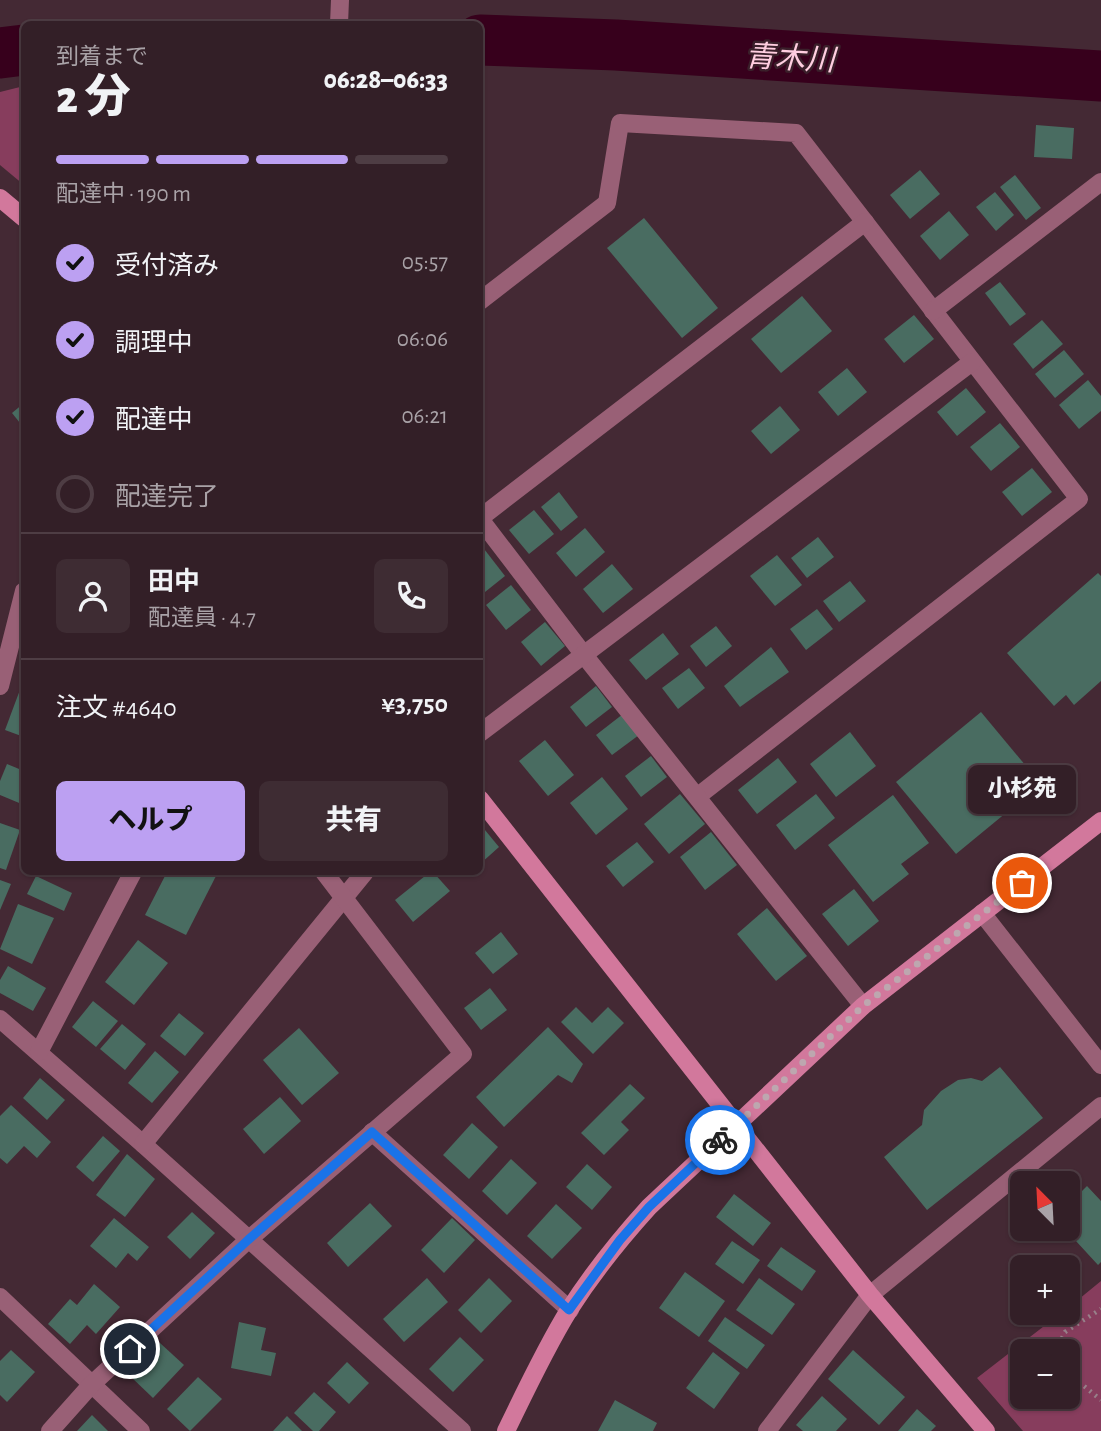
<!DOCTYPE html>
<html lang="ja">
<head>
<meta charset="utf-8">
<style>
  :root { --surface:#331f27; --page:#3e2c33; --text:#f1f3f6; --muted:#a9a2a7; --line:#4e3d44; --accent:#bca0f2 }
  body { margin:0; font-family:"Alegreya Sans","Noto Sans JP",sans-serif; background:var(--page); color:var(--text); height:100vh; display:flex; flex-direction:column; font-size:26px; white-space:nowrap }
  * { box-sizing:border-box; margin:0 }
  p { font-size:23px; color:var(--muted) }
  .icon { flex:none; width:38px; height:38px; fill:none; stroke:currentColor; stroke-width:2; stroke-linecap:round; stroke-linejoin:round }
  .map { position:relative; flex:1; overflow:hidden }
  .drawer { position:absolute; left:21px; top:21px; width:462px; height:854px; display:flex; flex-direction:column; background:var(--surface); border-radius:10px; box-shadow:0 2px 5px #0004,0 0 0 2px var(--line) }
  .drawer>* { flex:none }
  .needle { width:46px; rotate:336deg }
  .buttons { position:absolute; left:1010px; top:1171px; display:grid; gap:14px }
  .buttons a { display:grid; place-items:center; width:70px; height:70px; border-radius:10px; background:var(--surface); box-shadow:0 2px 5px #0004,0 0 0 2px var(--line); font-size:35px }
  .pin { position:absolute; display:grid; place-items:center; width:60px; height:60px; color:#fff; margin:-30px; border:4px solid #fff; border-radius:50%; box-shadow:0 2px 7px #0007 }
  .courier { position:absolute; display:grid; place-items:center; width:70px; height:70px; margin:-35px; border:5px solid #1a73e8; border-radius:50%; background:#fff; color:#222; box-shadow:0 2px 9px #0007 }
  .bubble { position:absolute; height:49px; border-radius:10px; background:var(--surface); box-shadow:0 2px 5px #0004,0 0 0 2px var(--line); font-size:23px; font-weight:800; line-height:49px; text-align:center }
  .head em { font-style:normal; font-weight:800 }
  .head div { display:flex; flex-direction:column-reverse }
  .head { display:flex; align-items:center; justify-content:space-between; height:119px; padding:0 35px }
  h1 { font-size:46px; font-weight:800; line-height:52px }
  .bar { display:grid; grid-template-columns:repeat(4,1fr); gap:10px 7px; align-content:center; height:84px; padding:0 35px }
  .bar i { height:9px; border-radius:5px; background:var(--line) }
  .bar .active { background:var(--accent) }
  .bar p { grid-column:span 4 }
  .line { display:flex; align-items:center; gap:18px; padding:0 35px; border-top:2px solid var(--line) }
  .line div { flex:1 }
  .round { display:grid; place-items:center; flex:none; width:74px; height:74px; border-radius:10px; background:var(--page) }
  ol { padding:0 35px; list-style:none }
  li { display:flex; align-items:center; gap:21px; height:77px }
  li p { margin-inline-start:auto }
  li .icon { padding:7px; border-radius:50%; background:var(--accent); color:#111; stroke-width:4 }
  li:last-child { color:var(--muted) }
  li i { width:38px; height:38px; border:4px solid var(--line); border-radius:50% }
  .button { display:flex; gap:14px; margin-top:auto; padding:14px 35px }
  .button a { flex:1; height:80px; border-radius:10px; background:var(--accent); color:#111; font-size:28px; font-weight:800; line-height:80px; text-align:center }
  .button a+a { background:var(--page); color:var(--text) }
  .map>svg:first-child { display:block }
  .green { fill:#873d5d; fill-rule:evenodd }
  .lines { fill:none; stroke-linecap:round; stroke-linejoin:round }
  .river { stroke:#37001c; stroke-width:51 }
  .building { fill:#496c61 }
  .path { stroke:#98818a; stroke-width:4.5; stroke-dasharray:2 5; stroke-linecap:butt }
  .street { stroke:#996076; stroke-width:18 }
  .secondary { stroke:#d2789c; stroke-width:18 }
  .done { stroke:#bda7af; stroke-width:7; stroke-dasharray:0 12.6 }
  .route { stroke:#1a73e8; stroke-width:9 }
  .labels { text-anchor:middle; stroke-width:5; stroke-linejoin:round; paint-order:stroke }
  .water-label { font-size:30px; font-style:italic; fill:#ffcee0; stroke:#3a1f2a }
</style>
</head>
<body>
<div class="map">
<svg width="1101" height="1431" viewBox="0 0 1101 1431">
  <rect width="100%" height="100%" fill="#442934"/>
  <g class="green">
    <polygon points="24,86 24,185 0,165 0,92"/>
    <path d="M 1101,1281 L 1101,1431 L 1023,1431 L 977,1378 L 1061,1313 L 1068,1312 L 1068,1308 ZM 1022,1351 L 1068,1351 L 1068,1396 L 1022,1396 Z"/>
  </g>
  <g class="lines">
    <g class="river">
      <polyline points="480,40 616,45 1101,76"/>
      <polyline points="0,53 24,50"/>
    </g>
  </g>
  <g class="building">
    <polygon points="1036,125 1074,128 1072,159 1034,157"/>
    <polygon points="920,170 940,194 910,219 890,195"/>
    <polygon points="1015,175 1041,208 1026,220 1000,187"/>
    <polygon points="995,192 1014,215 996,231 976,207"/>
    <polygon points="949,211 969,235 940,260 920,236"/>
    <polygon points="644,218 718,308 682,338 607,248"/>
    <polygon points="1000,282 1026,314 1010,326 985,293"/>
    <polygon points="802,296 832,331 781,373 751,339"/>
    <polygon points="914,315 934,339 904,363 884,339"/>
    <polygon points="1042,320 1063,344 1033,369 1013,344"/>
    <polygon points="1064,350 1084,374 1055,398 1035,374"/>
    <polygon points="847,368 867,392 838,416 818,392"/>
    <polygon points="1088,380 1101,396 1101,411 1079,429 1059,405"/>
    <polygon points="966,388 986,412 957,436 937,412"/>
    <polygon points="24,403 24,428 12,413"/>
    <polygon points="780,406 800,430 771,454 751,431"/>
    <polygon points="1000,423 1020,447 991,471 970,447"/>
    <polygon points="1032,468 1052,492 1022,516 1002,492"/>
    <polygon points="559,492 578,517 561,531 541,507"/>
    <polygon points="534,510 554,534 529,554 509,530"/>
    <polygon points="585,528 605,552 576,577 556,553"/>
    <polygon points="818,537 834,557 807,578 791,558"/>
    <polygon points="481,545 505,576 480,596 480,547"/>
    <polygon points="777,555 802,585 775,606 750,576"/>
    <polygon points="612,564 633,589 603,613 583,589"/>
    <polygon points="1098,573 1101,576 1101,681 1074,705 1066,695 1054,706 1007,653"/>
    <polygon points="850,581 866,601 839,622 823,601"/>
    <polygon points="511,585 531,610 506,630 486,605"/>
    <polygon points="817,609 833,629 806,650 790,629"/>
    <polygon points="545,622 565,646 541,666 521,642"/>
    <polygon points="716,626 732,646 706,667 690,646"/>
    <polygon points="663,633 679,654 646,680 629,660"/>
    <polygon points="771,647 789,672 740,707 724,686"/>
    <polygon points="689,668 705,688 678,709 662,688"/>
    <polygon points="24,679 24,737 5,730"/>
    <polygon points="596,686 612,707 586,727 570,707"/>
    <polygon points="981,712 1041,784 956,854 896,782"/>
    <polygon points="623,714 639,735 612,755 596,735"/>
    <polygon points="850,732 876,766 836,797 810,764"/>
    <polygon points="545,740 574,775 548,796 519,761"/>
    <polygon points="651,756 667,777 641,797 625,776"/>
    <polygon points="778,758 797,782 757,814 738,790"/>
    <polygon points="7,764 24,771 24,805 0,795 0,781"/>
    <polygon points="602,777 628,809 596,835 570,803"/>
    <polygon points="680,794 705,824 669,854 644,824"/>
    <polygon points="816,794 835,818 795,850 776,825"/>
    <polygon points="893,795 929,843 901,864 909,874 873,902 828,845"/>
    <polygon points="0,823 20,830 6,870 0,868"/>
    <polygon points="480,824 499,847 480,864"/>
    <polygon points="711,832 737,865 705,890 680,857"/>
    <polygon points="637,842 654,862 623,887 606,866"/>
    <polygon points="167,872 211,872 217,874 186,935 145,915"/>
    <polygon points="430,872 433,872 450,891 413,922 395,900"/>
    <polygon points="36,876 72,893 64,911 27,894"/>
    <polygon points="0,880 11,884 0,910"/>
    <polygon points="854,889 879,921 848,946 822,914"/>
    <polygon points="18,904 54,918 32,964 0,949"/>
    <polygon points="767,908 807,956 776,981 737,934"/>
    <polygon points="501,932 518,954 493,974 475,953"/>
    <polygon points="138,940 168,963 134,1005 105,982"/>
    <polygon points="8,966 46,988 33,1011 0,993 0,980"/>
    <polygon points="490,988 507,1010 481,1030 464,1008"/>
    <polygon points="93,1001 118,1021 96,1047 72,1027"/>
    <polygon points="576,1007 592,1023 608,1007 624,1023 593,1054 561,1022"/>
    <polygon points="179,1013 204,1033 185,1056 160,1036"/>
    <polygon points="122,1024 146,1044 125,1070 100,1049"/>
    <polygon points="548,1027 583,1064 572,1083 558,1075 504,1127 476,1097"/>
    <polygon points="299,1028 339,1073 302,1105 263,1060"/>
    <polygon points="155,1051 179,1072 152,1103 128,1083"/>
    <polygon points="1000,1067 1043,1118 927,1210 884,1157 922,1125 924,1110 941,1091 958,1080 971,1078 982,1081"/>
    <polygon points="40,1078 65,1100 47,1120 23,1098"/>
    <polygon points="630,1084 645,1098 621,1122 629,1130 604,1155 581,1133"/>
    <polygon points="280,1097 301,1121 264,1154 243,1129"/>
    <polygon points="11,1105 51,1142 37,1158 24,1146 7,1164 0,1158 0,1116"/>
    <polygon points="472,1123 498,1147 469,1179 443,1155"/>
    <polygon points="103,1136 120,1151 93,1182 76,1167"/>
    <polygon points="127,1154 155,1179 125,1217 96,1195"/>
    <polygon points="511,1159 537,1183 507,1215 482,1191"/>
    <polygon points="587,1164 612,1187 592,1210 566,1187"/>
    <polygon points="1087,1186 1101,1201 1101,1262 1098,1265 1064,1228 1068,1228 1068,1205"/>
    <polygon points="734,1194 771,1223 753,1246 716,1217"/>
    <polygon points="370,1203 392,1226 348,1267 327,1243"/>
    <polygon points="556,1204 582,1228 552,1259 527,1236"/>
    <polygon points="192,1212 215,1233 190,1259 167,1237"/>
    <polygon points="114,1218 149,1247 137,1261 128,1253 116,1268 90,1246"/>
    <polygon points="452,1218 475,1240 444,1273 421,1250"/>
    <polygon points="732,1241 760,1260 743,1284 715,1264"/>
    <polygon points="781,1247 816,1271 802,1291 767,1266"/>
    <polygon points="685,1272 725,1301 699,1337 659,1308"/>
    <polygon points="427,1278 448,1302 404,1342 383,1319"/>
    <polygon points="489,1278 512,1301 481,1333 458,1310"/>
    <polygon points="759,1278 795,1304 772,1335 736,1310"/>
    <polygon points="94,1284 120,1307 96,1334 87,1325 70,1344 48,1324 70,1299 77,1305"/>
    <polygon points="725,1317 765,1345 747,1369 708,1341"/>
    <polygon points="239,1322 266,1328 261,1350 276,1353 271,1376 231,1368"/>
    <polygon points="460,1337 484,1360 453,1392 429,1369"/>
    <polygon points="160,1343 184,1365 153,1398 129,1375"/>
    <polygon points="11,1350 35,1372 7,1402 0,1395 0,1361"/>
    <polygon points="853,1350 905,1397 879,1425 828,1379"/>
    <polygon points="713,1352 740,1373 714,1409 686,1388"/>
    <polygon points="347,1362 369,1383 349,1404 327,1383"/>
    <polygon points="198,1377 222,1399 190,1431 167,1409"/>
    <polygon points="314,1392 336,1412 319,1431 313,1431 294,1413"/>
    <polygon points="822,1396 847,1419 836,1431 803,1431 796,1425"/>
    <polygon points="615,1400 657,1423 653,1431 598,1431"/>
    <polygon points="917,1409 936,1426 931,1431 898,1431"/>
    <polygon points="92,1415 108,1431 77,1431"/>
    <polygon points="287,1416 302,1431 273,1431"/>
  </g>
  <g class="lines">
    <g class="path">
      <polyline points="1056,1351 1065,1332 1101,1309"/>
      <polyline points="1068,1373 1101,1400"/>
    </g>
    <g class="street">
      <polyline points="339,24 340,0"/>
      <polyline points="480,301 607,203 620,123 796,133 1079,499 698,796"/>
      <polyline points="933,311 1101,182"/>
      <polyline points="480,518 865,222"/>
      <polyline points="480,519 584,655 863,1006"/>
      <polyline points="0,686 24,591"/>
      <polyline points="480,733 972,362"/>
      <polyline points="982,913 1101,1065"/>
      <polyline points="0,1019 143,1144 462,1431"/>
      <polyline points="39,1052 133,872"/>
      <polyline points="372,1132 570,1310"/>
      <polyline points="143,1144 365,872"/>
      <polyline points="0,1297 141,1431"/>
      <polyline points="50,1431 91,1385 248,1240 463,1054 324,872"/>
      <polyline points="767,1431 870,1295 1101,1106"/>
    </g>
    <g class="secondary">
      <polyline points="0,198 24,218"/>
      <polyline points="480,799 870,1295 986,1431"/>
      <path d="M 506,1431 C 526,1390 545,1349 569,1310 C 592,1274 620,1239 649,1207 L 863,1006 L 1101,821"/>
    </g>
  </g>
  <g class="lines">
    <polyline class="done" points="720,1140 863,1006 1022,883"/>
    <polyline class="route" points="130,1349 248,1240 372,1132 569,1310 620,1240 649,1207 720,1140"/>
  </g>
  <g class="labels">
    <g class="water-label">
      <text transform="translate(790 58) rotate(3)" y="10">青木川</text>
    </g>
  </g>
</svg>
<div class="buttons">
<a><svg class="needle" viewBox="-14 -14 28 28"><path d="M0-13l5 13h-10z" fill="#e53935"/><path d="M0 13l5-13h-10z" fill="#a9a2a7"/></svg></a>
<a>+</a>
<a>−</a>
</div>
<div class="pin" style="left:1022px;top:883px;background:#ea580c"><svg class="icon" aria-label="bag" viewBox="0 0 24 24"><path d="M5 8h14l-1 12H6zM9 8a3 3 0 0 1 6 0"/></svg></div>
<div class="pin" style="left:130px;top:1349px;background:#1f2937"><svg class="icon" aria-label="home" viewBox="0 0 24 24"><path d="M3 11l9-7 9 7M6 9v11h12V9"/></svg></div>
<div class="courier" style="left:720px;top:1140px"><svg class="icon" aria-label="bike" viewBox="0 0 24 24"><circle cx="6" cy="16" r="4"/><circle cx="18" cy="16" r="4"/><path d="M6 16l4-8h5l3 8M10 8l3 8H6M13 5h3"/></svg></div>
<div class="bubble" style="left:968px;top:765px;width:108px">小杉苑</div>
<section class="drawer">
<div class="head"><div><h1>2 分</h1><p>到着まで</p></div><em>06:28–06:33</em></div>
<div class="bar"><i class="active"></i><i class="active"></i><i class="active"></i><i></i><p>配達中 · 190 m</p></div>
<ol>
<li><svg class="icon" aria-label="check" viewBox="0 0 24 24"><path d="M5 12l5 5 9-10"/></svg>受付済み<p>05:57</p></li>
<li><svg class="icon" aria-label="check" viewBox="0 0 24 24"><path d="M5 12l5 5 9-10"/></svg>調理中<p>06:06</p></li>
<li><svg class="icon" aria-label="check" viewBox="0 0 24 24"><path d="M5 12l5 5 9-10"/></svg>配達中<p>06:21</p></li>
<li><i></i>配達完了</li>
</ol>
<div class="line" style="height:126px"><a class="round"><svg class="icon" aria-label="person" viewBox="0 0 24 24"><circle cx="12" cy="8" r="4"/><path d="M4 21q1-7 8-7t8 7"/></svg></a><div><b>田中</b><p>配達員 · 4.7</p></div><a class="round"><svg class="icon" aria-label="phone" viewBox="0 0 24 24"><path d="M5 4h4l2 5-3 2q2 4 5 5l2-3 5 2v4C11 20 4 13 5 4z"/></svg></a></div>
<div class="line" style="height:91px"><div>注文 #4640</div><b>¥3,750</b></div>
<div class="button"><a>ヘルプ</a><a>共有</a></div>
</section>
</div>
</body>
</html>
